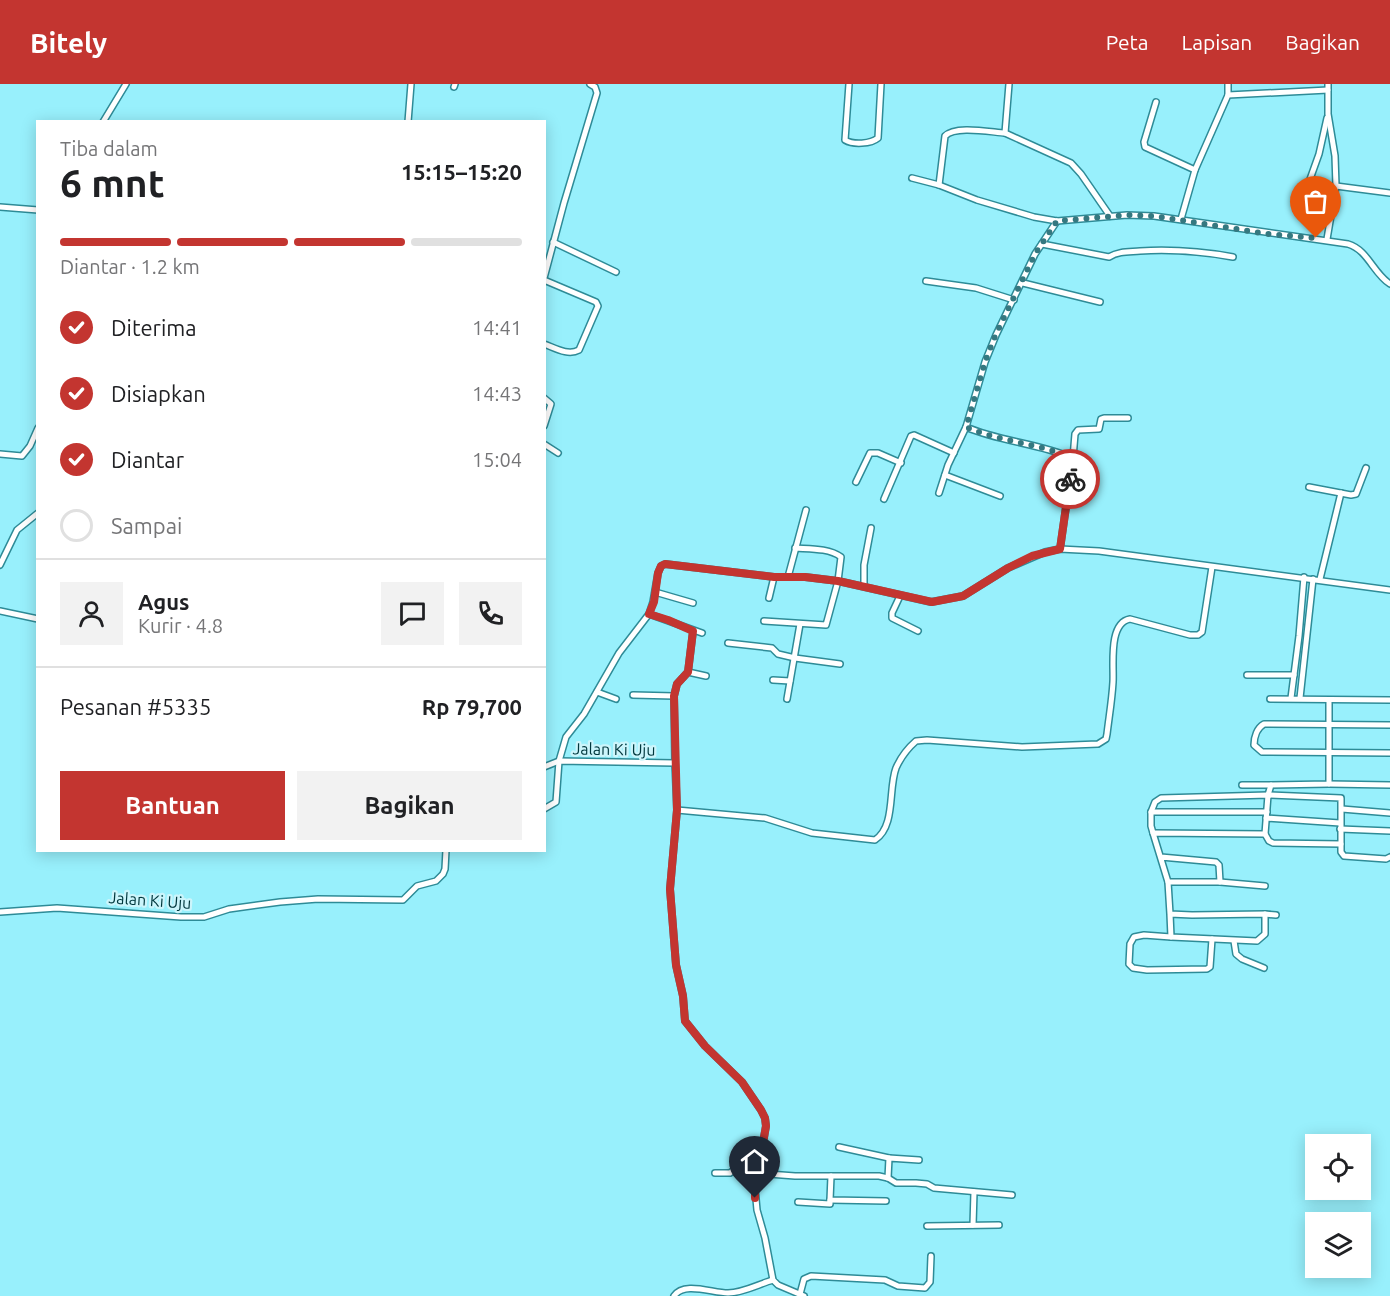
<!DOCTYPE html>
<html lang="id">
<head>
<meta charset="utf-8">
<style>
  :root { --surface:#fff; --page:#f2f2f2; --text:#202124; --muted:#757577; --line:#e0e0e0; --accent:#c33530 }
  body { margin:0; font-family:Ubuntu,sans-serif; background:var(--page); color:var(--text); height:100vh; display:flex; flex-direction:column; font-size:22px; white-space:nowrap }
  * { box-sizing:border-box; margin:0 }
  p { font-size:20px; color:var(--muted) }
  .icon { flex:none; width:33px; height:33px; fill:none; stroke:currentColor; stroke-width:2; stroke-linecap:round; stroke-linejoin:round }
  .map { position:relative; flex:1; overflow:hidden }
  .panel { position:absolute; left:36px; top:36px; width:510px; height:732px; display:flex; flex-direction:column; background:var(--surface); border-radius:0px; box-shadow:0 3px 15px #0003 }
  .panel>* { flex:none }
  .fabs { position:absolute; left:1305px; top:1050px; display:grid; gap:12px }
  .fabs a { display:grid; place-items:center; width:66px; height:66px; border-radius:0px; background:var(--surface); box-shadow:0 3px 15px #0003; font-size:30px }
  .pin { position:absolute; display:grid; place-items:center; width:51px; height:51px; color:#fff; margin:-62px -26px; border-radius:50% 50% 50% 0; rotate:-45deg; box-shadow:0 0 6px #0007 }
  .pin .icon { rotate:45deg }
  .courier { position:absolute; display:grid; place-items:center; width:60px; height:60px; margin:-30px; border:4px solid #c33530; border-radius:50%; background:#fff; color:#222; box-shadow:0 2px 8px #0007 }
  .overview em { font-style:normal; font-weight:600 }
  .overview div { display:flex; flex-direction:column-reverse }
  .overview { display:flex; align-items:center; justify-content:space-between; height:102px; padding:0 24px }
  h1 { font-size:39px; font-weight:600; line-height:45px }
  .bar { display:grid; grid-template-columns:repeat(4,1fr); gap:9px 6px; align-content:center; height:72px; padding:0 24px }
  .bar i { height:8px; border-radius:4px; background:var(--line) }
  .bar .selected { background:var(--accent) }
  .bar p { grid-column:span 4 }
  .line { display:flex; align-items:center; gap:15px; padding:0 24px; border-top:2px solid var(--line) }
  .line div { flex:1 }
  .round { display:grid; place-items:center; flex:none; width:63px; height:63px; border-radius:0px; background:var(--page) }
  ol { padding:0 24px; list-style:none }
  li { display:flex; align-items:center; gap:18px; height:66px }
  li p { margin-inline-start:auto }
  li .icon { padding:6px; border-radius:50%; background:var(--accent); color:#fff; stroke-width:4 }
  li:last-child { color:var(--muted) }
  li i { width:33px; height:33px; border:3px solid var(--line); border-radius:50% }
  .primary-button { display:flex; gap:12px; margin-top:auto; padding:12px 24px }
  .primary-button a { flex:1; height:69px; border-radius:0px; background:var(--accent); color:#fff; font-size:24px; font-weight:600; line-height:69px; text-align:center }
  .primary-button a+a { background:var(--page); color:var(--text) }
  header { display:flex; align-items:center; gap:36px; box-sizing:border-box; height:84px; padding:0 30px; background:var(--accent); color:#fff }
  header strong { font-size:28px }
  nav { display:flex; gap:33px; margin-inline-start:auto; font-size:21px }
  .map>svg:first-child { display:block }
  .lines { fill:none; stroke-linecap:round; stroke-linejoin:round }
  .minor-casing { stroke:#2e8b97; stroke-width:8 }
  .minor { stroke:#fff; stroke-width:5 }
  .done { stroke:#357880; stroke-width:6; stroke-dasharray:0 10.8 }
  .route { stroke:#c33530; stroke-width:8 }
  .labels { text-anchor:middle; stroke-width:4.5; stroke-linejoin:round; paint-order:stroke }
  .street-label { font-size:16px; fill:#00373d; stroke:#ccf5fb }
</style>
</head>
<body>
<header>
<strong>Bitely</strong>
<nav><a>Peta</a><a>Lapisan</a><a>Bagikan</a></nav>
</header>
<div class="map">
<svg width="1390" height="1212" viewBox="0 0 1390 1212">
  <rect width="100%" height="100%" fill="#98f0fc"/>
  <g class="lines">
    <g class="minor-casing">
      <g id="minor">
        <path d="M 849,0 L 845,56 C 853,61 871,60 878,54 L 881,0"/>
        <polyline points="1009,0 1005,49 1071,79 1081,90 1110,132"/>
        <polyline points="1228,0 1228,11"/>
        <polyline points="454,3 455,0"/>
        <polyline points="1156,18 1144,58 1145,63 1195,86"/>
        <polyline points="1327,34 1319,70 1309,98 1310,107 1335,116"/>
        <polyline points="103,38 126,0"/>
        <polyline points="408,38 411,0"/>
        <path d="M 912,94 L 939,101 L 977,116 L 1034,133 L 1057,137 L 1127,131 L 1154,132 L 1348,160 C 1368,166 1373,189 1390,200"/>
        <path d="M 939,101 L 945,52 C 955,41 990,48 1005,49"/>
        <polyline points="1336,102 1390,109"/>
        <polyline points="0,123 38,126"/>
        <polyline points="1181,135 1195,86 1228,11 1328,6"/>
        <path d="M 1057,137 L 1035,170 L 996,251 L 985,278 L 966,343 C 1001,358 1038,359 1073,374 L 1060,465"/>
        <polyline points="1327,155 1336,102 1335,72 1328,30 1328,0"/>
        <polyline points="553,158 616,188"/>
        <path d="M 1042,160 L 1109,173 C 1119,167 1129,168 1140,167 C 1174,165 1200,167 1233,173"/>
        <polyline points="544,194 564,119 597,9 595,3 590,0"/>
        <path d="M 544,196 L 596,218 L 598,222 L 579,266 C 568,272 555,264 544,260"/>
        <polyline points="926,197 976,204 1014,216"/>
        <polyline points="1023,199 1100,218"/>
        <polyline points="544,314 551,320 544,342"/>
        <polyline points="544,360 558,369"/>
        <polyline points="0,370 22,372 30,362 38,344"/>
        <polyline points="1073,374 1075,350 1078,346 1099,345 1101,335 1104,334 1128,334"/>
        <polyline points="945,391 1000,412"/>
        <polyline points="856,398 870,369 878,369 901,379"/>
        <polyline points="1309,403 1351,411 1356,410 1366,384"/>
        <polyline points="939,409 948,381 966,343"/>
        <polyline points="884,415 911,352 914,351 954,369"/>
        <polyline points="0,481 17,446 38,429"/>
        <polyline points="788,493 806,426"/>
        <polyline points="1320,495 1341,409"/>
        <polyline points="864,502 864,481 871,444"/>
        <polyline points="655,508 693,519"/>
        <polyline points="900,512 892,529 892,534 918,547"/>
        <polyline points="769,514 774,493"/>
        <polyline points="0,527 38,535"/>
        <polyline points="649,530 702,549"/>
        <path d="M 764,537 L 826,541 L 838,497 L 841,473 C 829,464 810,465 795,464"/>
        <polyline points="728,559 772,564 778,570 795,574 840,580"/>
        <polyline points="688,588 693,547"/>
        <polyline points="1247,591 1294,591"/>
        <polyline points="773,596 790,597"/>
        <polyline points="597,608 616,615"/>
        <polyline points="633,611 674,612 675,679"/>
        <polyline points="674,612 677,600 688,588 706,592"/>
        <polyline points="1291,614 1299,552 1304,493"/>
        <polyline points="1300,614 1313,495"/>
        <polyline points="787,615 800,540"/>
        <polyline points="1270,615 1390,616"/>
        <path d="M 1390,641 L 1264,640 C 1257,644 1254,653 1254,661 L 1262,668 L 1390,669"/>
        <polyline points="544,683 559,677 566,653 584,630 619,569 649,530 653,518 658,489 661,482 665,480 774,493 805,493 838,497 931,518 963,512 1008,484 1045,468 1060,465 1099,467 1390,506"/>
        <polyline points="1329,700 1390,701"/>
        <polyline points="1242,701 1271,701"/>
        <polyline points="544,725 556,718 559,677 675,679 677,726 670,805 676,881 683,912 685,937 705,962 742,998 761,1026 765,1034 766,1042 755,1104 757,1126 765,1154 773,1196 778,1201 804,1212"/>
        <polyline points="1342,725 1390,729"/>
        <path d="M 677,726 L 765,734 L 812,749 L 875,756 C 896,742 888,705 896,684 C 900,675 908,664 916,657 L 927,656 L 1022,663 L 1098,660 L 1106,655 L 1107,650 C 1109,633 1112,616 1113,598 C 1114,581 1108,539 1130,535 L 1190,551 L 1198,551 L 1202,548 L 1212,483"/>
        <polyline points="1151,728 1155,718 1161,714 1268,711 1341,714 1341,760 1273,759 1269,757 1265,750"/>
        <polyline points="1266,734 1340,739"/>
        <polyline points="1340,745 1390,747"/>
        <polyline points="1153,749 1151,742 1151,728 1267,728"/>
        <polyline points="1341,760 1341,768 1344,772 1386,775 1390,773"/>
        <polyline points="1161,773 1216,778 1219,781 1220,798 1168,798 1153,749 1265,750 1268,711 1271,701 1329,700 1329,616"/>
        <polyline points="1168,798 1170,830 1192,831 1265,830 1265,850 1257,857 1171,853 1170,830"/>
        <polyline points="1220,798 1265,802"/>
        <polyline points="0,828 57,824 181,833 204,833 229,825 280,818 318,815 403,816 417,802 436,797 443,790 445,785 446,766"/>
        <polyline points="1265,830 1276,831"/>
        <polyline points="1171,853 1144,851 1134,853 1130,860 1129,880 1133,884 1147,886 1207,885 1210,883 1212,855"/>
        <polyline points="1234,857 1236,870 1242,875 1264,884"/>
        <polyline points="839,1063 889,1074"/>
        <polyline points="715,1089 730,1089 744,1078 759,1081"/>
        <polyline points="757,1089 795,1092 879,1092 888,1094 896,1099 916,1099 927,1100 934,1104 1012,1111"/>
        <polyline points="831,1092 830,1116 886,1117"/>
        <polyline points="888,1094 889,1074 919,1076"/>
        <polyline points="798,1118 830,1120 830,1116"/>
        <polyline points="973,1141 974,1108"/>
        <polyline points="927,1142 999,1141"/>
        <polyline points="800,1210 804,1195 811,1192 885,1196 898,1202 925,1204 930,1198 931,1172"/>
        <path d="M 674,1212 C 684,1197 712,1209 728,1209 C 743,1209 759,1200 773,1196"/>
      </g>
    </g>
    <use href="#minor" class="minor"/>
  </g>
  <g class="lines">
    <path class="done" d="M 1070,395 L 1073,374 C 1038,359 1000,358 966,343 L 985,278 L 996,250 L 1035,170 L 1057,137 L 1127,131 L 1154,132 L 1268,150 L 1316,154"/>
    <polyline class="route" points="755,1114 755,1104 766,1042 765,1034 761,1026 742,998 705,962 685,937 683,912 676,881 670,805 677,726 674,612 677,600 688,588 693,547 668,536 649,530 654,518 658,489 661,482 665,480 774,493 805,493 838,497 932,518 963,512 1008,484 1032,472 1060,465 1070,395"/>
  </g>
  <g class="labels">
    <g class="street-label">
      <text transform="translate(614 665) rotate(1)" y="6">Jalan Ki Uju</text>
      <text transform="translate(150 816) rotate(4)" y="6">Jalan Ki Uju</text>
    </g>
  </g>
</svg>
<div class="fabs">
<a><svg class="icon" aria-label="locate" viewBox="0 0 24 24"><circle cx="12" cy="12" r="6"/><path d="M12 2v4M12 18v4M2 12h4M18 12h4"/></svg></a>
<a><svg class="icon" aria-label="layers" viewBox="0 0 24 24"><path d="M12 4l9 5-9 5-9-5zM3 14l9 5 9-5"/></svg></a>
</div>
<div class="pin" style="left:1316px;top:154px;background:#ea580c"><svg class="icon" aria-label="bag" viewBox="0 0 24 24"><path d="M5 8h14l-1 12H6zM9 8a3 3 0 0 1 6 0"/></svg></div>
<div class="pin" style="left:755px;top:1114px;background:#1f2937"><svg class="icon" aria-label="home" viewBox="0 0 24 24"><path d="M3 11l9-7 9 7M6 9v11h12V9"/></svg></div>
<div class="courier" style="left:1070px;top:395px"><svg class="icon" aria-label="bike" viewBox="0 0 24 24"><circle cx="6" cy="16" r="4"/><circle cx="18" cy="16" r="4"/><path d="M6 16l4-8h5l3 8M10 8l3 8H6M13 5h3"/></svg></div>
<section class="panel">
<div class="overview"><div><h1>6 mnt</h1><p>Tiba dalam</p></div><em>15:15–15:20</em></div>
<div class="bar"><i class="selected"></i><i class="selected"></i><i class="selected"></i><i></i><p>Diantar · 1.2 km</p></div>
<ol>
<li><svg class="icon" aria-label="check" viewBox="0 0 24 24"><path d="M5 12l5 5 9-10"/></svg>Diterima<p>14:41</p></li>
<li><svg class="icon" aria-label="check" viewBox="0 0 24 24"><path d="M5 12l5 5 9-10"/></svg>Disiapkan<p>14:43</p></li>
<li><svg class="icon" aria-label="check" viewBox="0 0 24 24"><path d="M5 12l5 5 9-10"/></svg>Diantar<p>15:04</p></li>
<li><i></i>Sampai</li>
</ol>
<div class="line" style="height:108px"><a class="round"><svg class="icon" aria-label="person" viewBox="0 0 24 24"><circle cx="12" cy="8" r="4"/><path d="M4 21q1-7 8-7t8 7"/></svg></a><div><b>Agus</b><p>Kurir · 4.8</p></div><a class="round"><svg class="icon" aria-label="chat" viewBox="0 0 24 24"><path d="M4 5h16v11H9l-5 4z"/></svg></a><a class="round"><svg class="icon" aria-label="phone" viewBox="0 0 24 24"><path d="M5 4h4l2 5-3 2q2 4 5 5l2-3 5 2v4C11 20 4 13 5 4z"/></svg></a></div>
<div class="line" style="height:78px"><div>Pesanan #5335</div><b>Rp 79,700</b></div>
<div class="primary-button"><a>Bantuan</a><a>Bagikan</a></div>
</section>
</div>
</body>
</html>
